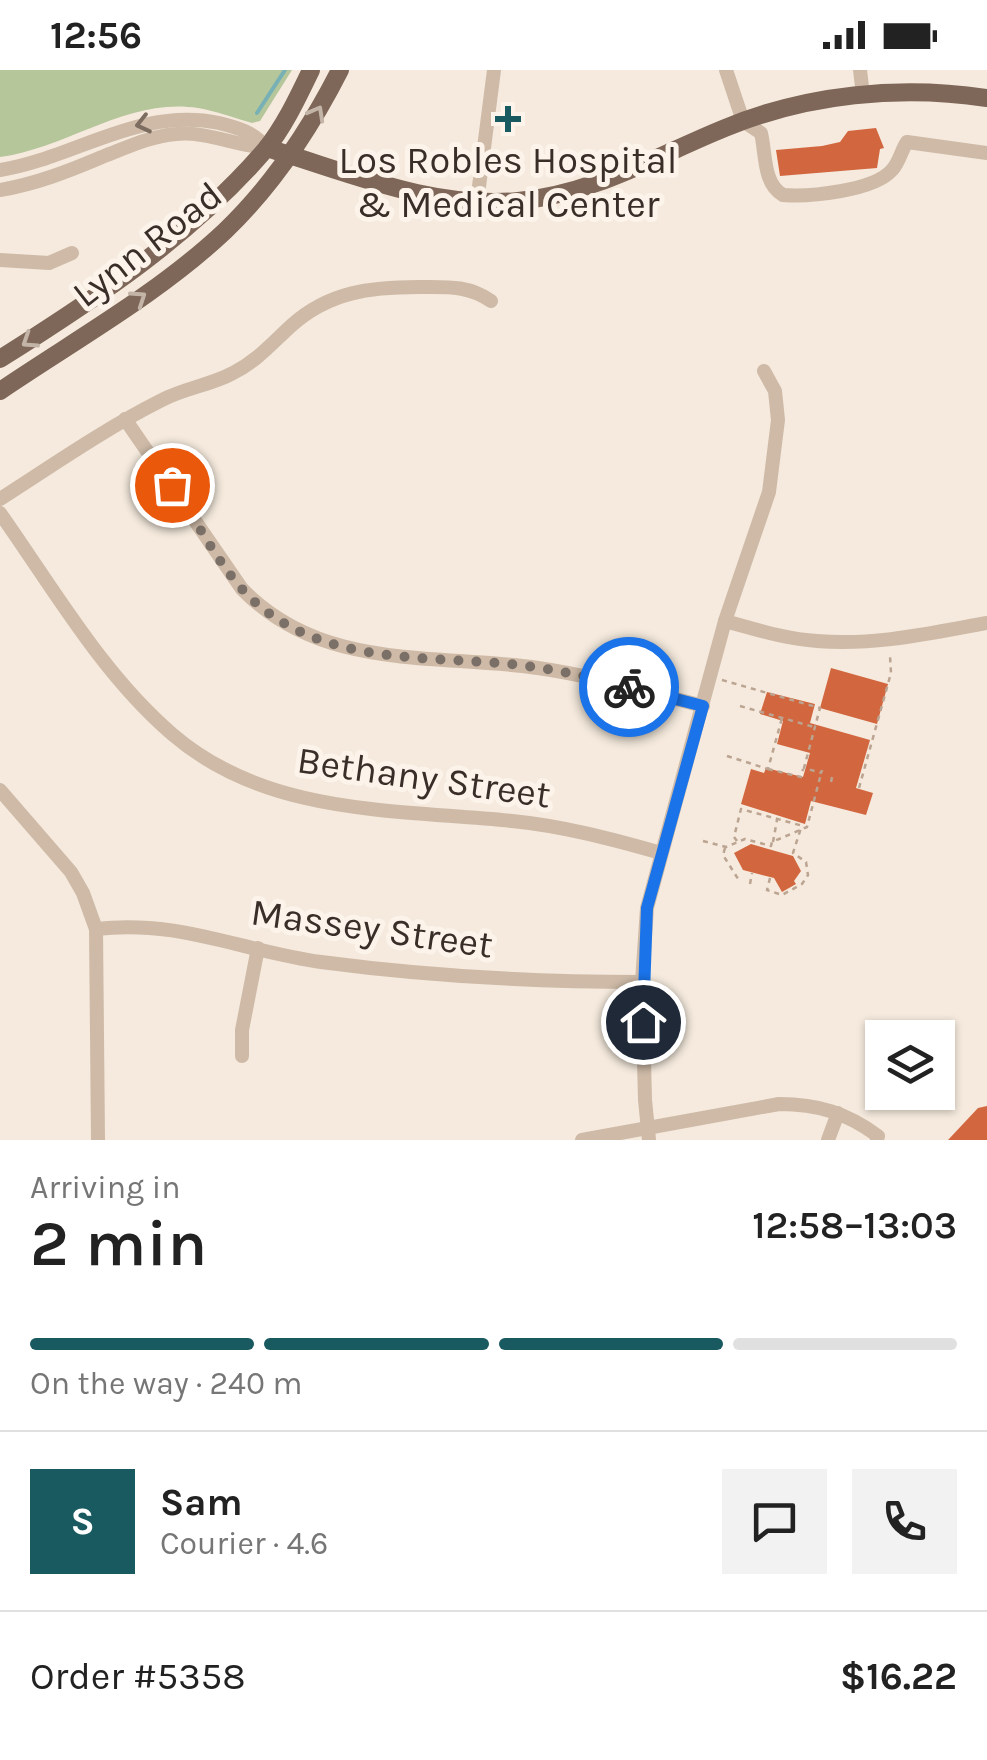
<!DOCTYPE html>
<html lang="en">
<head>
<meta charset="utf-8">
<style>
  :root { --surface:#fff; --page:#f2f2f2; --text:#222; --muted:#767676; --line:#e0e0e0; --accent:#195960 }
  body { margin:0; font-family:Karla,sans-serif; background:var(--page); color:var(--text); height:100vh; display:flex; flex-direction:column; font-size:38px; white-space:nowrap }
  * { box-sizing:border-box; margin:0 }
  p { font-size:32px; color:var(--muted) }
  .icon { flex:none; width:55px; height:55px; fill:none; stroke:currentColor; stroke-width:2; stroke-linecap:round; stroke-linejoin:round }
  .map { position:relative; height:1070px; overflow:hidden }
  .drawer { display:flex; flex-direction:column; background:var(--surface); flex:1 }
  .drawer>* { flex:none }
  .buttons { position:absolute; left:865px; top:950px; display:grid; gap:20px }
  .buttons a { display:grid; place-items:center; width:90px; height:90px; border-radius:0px; background:var(--surface); box-shadow:0 2px 8px #0004; font-size:50px }
  .pin { position:absolute; display:grid; place-items:center; width:85px; height:85px; color:#fff; margin:-42px; border:5px solid #fff; border-radius:50%; box-shadow:0 2px 10px #0007 }
  .courier { position:absolute; display:grid; place-items:center; width:100px; height:100px; margin:-50px; border:8px solid #1a73e8; border-radius:50%; background:#fff; color:#222; box-shadow:0 2px 12px #0007 }
  .headline em { font-style:normal; font-weight:600 }
  .headline div { display:flex; flex-direction:column-reverse }
  .headline { display:flex; align-items:center; justify-content:space-between; height:170px; padding:0 30px }
  h1 { font-size:65px; font-weight:600; line-height:75px }
  .bar { display:grid; grid-template-columns:repeat(4,1fr); gap:15px 10px; align-content:center; height:120px; padding:0 30px }
  .bar i { height:12px; border-radius:8px; background:var(--line) }
  .bar .current { background:var(--accent) }
  .bar p { grid-column:span 4 }
  .line { display:flex; align-items:center; gap:25px; padding:0 30px; border-top:2px solid var(--line) }
  .line div { flex:1 }
  .round { display:grid; place-items:center; flex:none; width:105px; height:105px; border-radius:0px; background:var(--page) }
  .status { display:flex; justify-content:space-between; align-items:center; height:70px; padding:0 50px; background:var(--surface); direction:ltr }
  .status svg { height:28px; fill:currentColor }
  .map>svg:first-child { display:block }
  .green { fill:#b6c69b }
  .lines { fill:none; stroke-linecap:round; stroke-linejoin:round }
  .stream { stroke:#78b1b5; stroke-width:4 }
  .building { fill:#d2663e }
  .path { stroke:#bba491; stroke-width:2.5; stroke-dasharray:5 5; stroke-linecap:butt }
  .minor { stroke:#cebaa7; stroke-width:14 }
  .major { stroke:#7e6658; stroke-width:18 }
  .oneway { stroke:#c3b4a8 }
  .oneway2 { stroke:#7d6d61 }
  .done { stroke:#7b7067; stroke-width:10; stroke-dasharray:0 18 }
  .route { stroke:#1a73e8; stroke-width:12 }
  .poi-dot { fill:#195960; stroke:#fcf4ea; stroke-width:4 }
  .labels { text-anchor:middle; stroke-width:10; stroke-linejoin:round; paint-order:stroke }
  .poi-label { font-size:38px; fill:#3a2e28; stroke:#fcf4ea }
  .street-label { font-size:38px; fill:#3a2e28; stroke:#fcf4ea }
</style>
</head>
<body>
<div class="status"><b>12:56</b><svg viewBox="0 0 49 12"><path d="M0 12V9h3v3zM5 12V6h3v6zM10 12V3h3v9zM15 12V0h3v12zM26 1h20v11H26zM47 4h2v5h-2z"/></svg></div>
<div class="map">
<svg width="987" height="1070" viewBox="0 0 987 1070">
  <rect width="100%" height="100%" fill="#f5eadd"/>
  <path class="green" d="M 0,0 L 292,0 L 260,51 L 252,53 C 234,48 216,41 198,38 C 128,27 68,78 0,87 Z"/>
  <g class="lines">
    <polyline class="stream" points="257,43 285,0"/>
  </g>
  <g class="building">
    <polygon points="876,58 884,78 880,79 877,98 780,106 776,80 822,76 840,72 848,61"/>
    <polygon points="831,598 888,614 877,654 820,638"/>
    <polygon points="767,622 815,634 810,653 870,670 856,718 873,723 866,745 811,731 805,754 741,734 751,699 764,703 766,698 803,707 810,683 777,674 783,651 760,644"/>
    <polygon points="751,774 793,786 801,801 794,811 796,814 782,822 774,808 743,800 734,783"/>
    <polygon points="987,1036 987,1070 948,1070 978,1038"/>
  </g>
  <g class="lines">
    <g class="path">
      <polyline points="722,610 820,638 804,698 822,703"/>
      <polyline points="740,636 814,657"/>
      <polyline points="727,686 768,699 782,648"/>
      <polyline points="768,699 801,707 803,699"/>
      <polyline points="831,712 833,703"/>
      <polyline points="859,718 891,603 890,586"/>
      <polyline points="703,771 726,777 745,769 771,776 772,772 807,757 822,700"/>
      <polyline points="737,771 734,767 741,739 803,756"/>
      <polyline points="773,772 777,750"/>
      <polyline points="725,778 723,785 740,812"/>
      <polyline points="770,808 767,820 782,825 802,814 808,805 806,792 793,783 801,758"/>
      <polyline points="750,814 752,803"/>
    </g>
    <g class="minor">
      <path d="M 726,0 L 743,51 L 761,63 C 766,84 763,114 783,125 C 809,127 874,121 892,100 C 899,93 901,81 907,72 L 987,83"/>
      <polyline points="860,0 863,25"/>
      <path d="M 0,100 C 75,88 140,36 219,53 C 239,58 253,62 267,78"/>
      <path d="M 0,120 C 36,114 69,101 102,87 C 126,78 150,66 176,64 C 206,61 236,76 267,78"/>
      <polyline points="477,132 494,0"/>
      <polyline points="0,190 49,193 72,183"/>
      <path d="M 125,349 L 242,519 C 323,602 434,583 538,598 C 594,606 648,622 703,636"/>
      <path d="M 0,429 C 53,395 106,358 162,330 C 185,318 211,315 233,303 C 257,291 272,273 292,255 C 329,222 370,217 419,217 C 446,217 468,215 491,231"/>
      <path d="M 0,443 C 53,518 102,604 172,664 C 267,746 395,739 512,751 C 563,756 612,769 661,783"/>
      <path d="M 725,551 C 755,559 785,569 817,571 C 874,576 931,563 987,553"/>
      <polyline points="0,720 71,802 83,823 96,859 98,1070"/>
      <path d="M 96,859 C 179,849 241,881 321,892 C 427,906 536,912 642,912"/>
      <polyline points="242,986 242,960 258,878"/>
      <path d="M 582,1070 L 779,1034 C 818,1034 847,1043 878,1066 L 877,1070"/>
      <polyline points="649,1070 645,1030 642,912 647,838 725,551 769,422 778,350 775,321 764,301"/>
      <polyline points="828,1070 838,1043"/>
    </g>
    <g class="major">
      <path d="M 267,78 C 348,102 431,139 518,131 C 594,124 656,86 725,58 C 807,24 900,15 987,28"/>
      <path d="M 0,289 C 95,229 191,166 265,80 C 284,57 298,27 311,0"/>
      <path d="M 0,321 C 75,270 158,224 225,161 C 273,115 310,59 340,0"/>
    </g>
  </g>
  <defs><path id="oneway-chevron" d="M-2-3.5L2.5 0L-2 3.5" fill="none" stroke-width="1.6" stroke-linecap="round" stroke-linejoin="round" transform="scale(2.5)"/></defs>
  <g class="oneway">
    <use href="#oneway-chevron" transform="translate(317 43) rotate(-61)"/>
    <use href="#oneway-chevron" transform="translate(139 228) rotate(-34)"/>
    <use href="#oneway-chevron" transform="translate(29 271) rotate(147)"/>
  </g>
  <use class="oneway2" href="#oneway-chevron" transform="translate(143 54) rotate(167)"/>
  <g class="lines">
    <path class="done" d="M 172,415 C 199,453 220,501 256,533 C 326,594 422,586 509,594 C 550,598 590,607 629,617"/>
    <polyline class="route" points="629,617 703,636 647,838 643,952"/>
  </g>
  <path class="poi-dot" d="M503 34h10v10h10v10h-10v10h-10v-10h-10v-10h10z"/>
  <g class="labels">
    <g class="poi-label">
      <text x="508" y="103">Los Robles Hospital<tspan x="508" dy="44">&amp; Medical Center</tspan></text>
    </g>
    <g class="street-label">
      <text transform="translate(147 174) rotate(-38)" y="13">Lynn Road</text>
      <text transform="translate(424 707) rotate(8)" y="13">Bethany Street</text>
      <text transform="translate(372 858) rotate(8)" y="13">Massey Street</text>
    </g>
  </g>
</svg>
<div class="buttons">
<a><svg class="icon" aria-label="layers" viewBox="0 0 24 24"><path d="M12 4l9 5-9 5-9-5zM3 14l9 5 9-5"/></svg></a>
</div>
<div class="pin" style="left:172px;top:415px;background:#ea580c"><svg class="icon" aria-label="bag" viewBox="0 0 24 24"><path d="M5 8h14l-1 12H6zM9 8a3 3 0 0 1 6 0"/></svg></div>
<div class="pin" style="left:643px;top:952px;background:#1f2937"><svg class="icon" aria-label="home" viewBox="0 0 24 24"><path d="M3 11l9-7 9 7M6 9v11h12V9"/></svg></div>
<div class="courier" style="left:629px;top:617px"><svg class="icon" aria-label="bike" viewBox="0 0 24 24"><circle cx="6" cy="16" r="4"/><circle cx="18" cy="16" r="4"/><path d="M6 16l4-8h5l3 8M10 8l3 8H6M13 5h3"/></svg></div>
</div>
<section class="drawer">
<div class="headline"><div><h1>2 min</h1><p>Arriving in</p></div><em>12:58–13:03</em></div>
<div class="bar"><i class="current"></i><i class="current"></i><i class="current"></i><i></i><p>On the way · 240 m</p></div>
<div class="line" style="height:180px"><b class="round" style="background:var(--accent);color:#fff">S</b><div><b>Sam</b><p>Courier · 4.6</p></div><a class="round"><svg class="icon" aria-label="chat" viewBox="0 0 24 24"><path d="M4 5h16v11H9l-5 4z"/></svg></a><a class="round"><svg class="icon" aria-label="phone" viewBox="0 0 24 24"><path d="M5 4h4l2 5-3 2q2 4 5 5l2-3 5 2v4C11 20 4 13 5 4z"/></svg></a></div>
<div class="line" style="height:130px"><div>Order #5358</div><b>$16.22</b></div>
</section>
</body>
</html>
